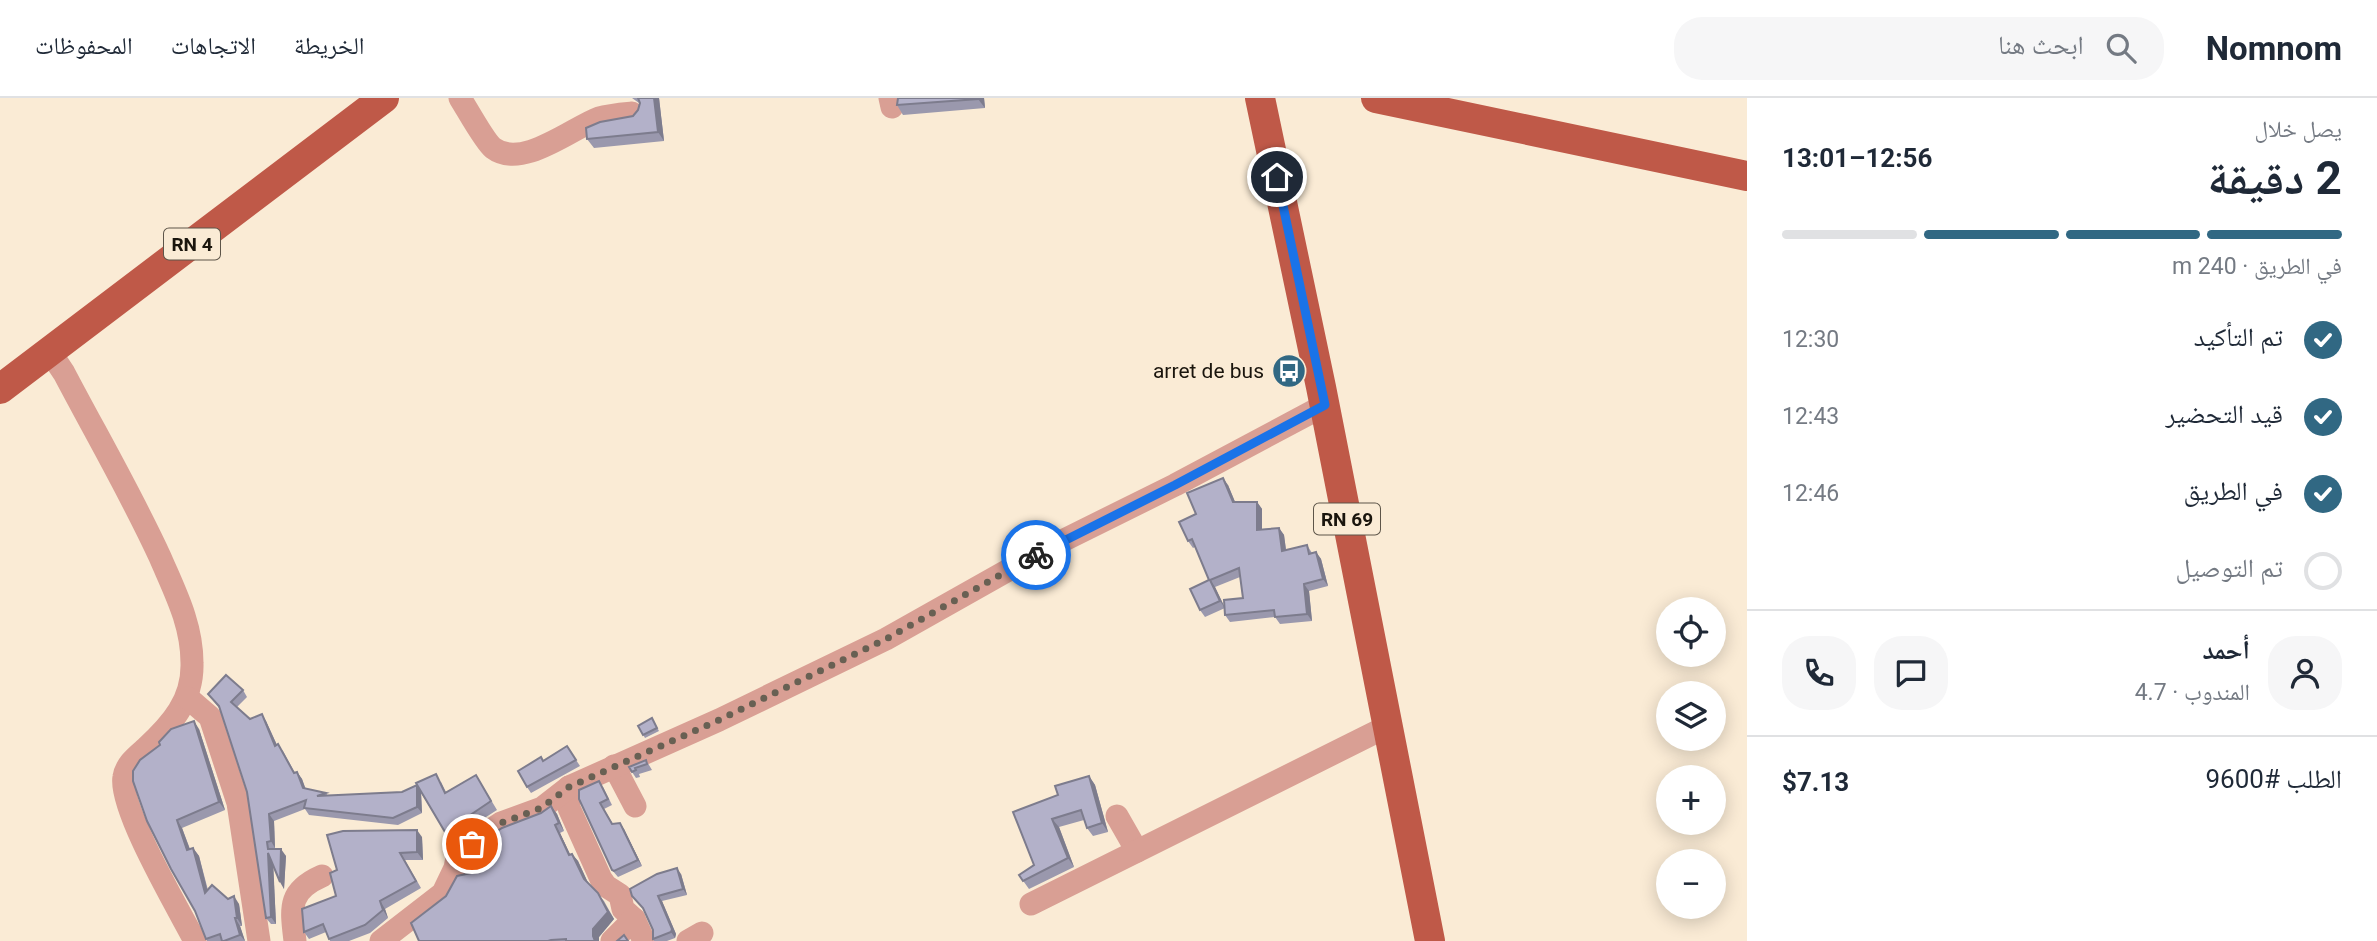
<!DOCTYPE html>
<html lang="ar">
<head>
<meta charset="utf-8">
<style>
  :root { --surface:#fff; --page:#f6f6f7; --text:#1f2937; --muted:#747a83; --line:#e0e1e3; --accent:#316883 }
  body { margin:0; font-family:Roboto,"Noto Naskh Arabic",sans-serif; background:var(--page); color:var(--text); direction:rtl; height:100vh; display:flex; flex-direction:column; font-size:26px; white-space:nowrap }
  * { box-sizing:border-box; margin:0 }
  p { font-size:23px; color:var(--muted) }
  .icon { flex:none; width:38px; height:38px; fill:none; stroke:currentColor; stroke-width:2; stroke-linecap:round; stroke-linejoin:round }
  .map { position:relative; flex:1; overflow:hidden; direction:ltr }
  .details { display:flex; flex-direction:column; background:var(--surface); width:630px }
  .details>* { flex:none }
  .tools { position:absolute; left:1656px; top:499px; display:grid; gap:14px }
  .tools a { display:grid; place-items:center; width:70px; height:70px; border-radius:50%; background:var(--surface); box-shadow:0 4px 18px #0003; font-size:35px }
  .pin { position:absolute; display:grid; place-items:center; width:60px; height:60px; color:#fff; margin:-30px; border:4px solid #fff; border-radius:50%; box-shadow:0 2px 7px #0007 }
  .courier { position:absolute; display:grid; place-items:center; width:70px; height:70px; margin:-35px; border:5px solid #1a73e8; border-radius:50%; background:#fff; color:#222; box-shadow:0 2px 9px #0007 }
  .summary em { font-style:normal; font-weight:700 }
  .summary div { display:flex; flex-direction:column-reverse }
  .summary { display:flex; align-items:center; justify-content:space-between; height:119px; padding:0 35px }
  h1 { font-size:46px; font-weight:700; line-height:52px }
  .bar { display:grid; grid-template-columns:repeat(4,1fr); gap:10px 7px; align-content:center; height:84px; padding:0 35px }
  .bar i { height:9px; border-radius:5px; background:var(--line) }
  .bar .selected { background:var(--accent) }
  .bar p { grid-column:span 4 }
  .line { display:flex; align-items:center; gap:18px; padding:0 35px; border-top:2px solid var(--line) }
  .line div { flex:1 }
  .round { display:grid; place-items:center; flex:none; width:74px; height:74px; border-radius:28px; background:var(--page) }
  ol { padding:0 35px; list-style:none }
  li { display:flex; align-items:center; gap:21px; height:77px }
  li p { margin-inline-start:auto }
  li .icon { padding:7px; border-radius:50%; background:var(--accent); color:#fff; stroke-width:4 }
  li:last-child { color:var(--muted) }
  li i { width:38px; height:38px; border:4px solid var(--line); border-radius:50% }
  header { display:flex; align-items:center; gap:42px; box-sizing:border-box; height:98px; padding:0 35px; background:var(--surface); border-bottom:2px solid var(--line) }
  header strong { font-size:33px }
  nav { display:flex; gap:38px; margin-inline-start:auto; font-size:24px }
  .search { width:490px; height:63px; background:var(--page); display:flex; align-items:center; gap:18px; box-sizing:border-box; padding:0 24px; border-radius:28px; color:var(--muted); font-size:26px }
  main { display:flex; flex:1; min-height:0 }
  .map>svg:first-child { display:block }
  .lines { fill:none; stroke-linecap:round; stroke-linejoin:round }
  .minor { stroke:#d99f94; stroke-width:23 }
  .major { stroke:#bf5948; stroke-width:30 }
  .wall { fill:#9a98ad }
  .shaded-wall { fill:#7d7c8d }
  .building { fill:#b3b1c9; stroke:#7d7c8d; stroke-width:2 }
  .done { stroke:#686053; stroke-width:7; stroke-dasharray:0 12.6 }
  .route { stroke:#1a73e8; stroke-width:9 }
  .labels { text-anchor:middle; stroke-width:6; stroke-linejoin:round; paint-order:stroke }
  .shield { fill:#faebd5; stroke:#5d5549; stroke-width:2 }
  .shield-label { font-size:19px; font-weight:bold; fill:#1a150d }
  .poi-label { font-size:21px; fill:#1a150d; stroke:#faebd5; text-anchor:end }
</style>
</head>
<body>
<header>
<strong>Nomnom</strong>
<div class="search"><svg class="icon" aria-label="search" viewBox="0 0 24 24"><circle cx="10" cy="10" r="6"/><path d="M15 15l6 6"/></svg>ابحث هنا</div>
<nav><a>الخريطة</a><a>الاتجاهات</a><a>المحفوظات</a></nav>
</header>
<main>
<section class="details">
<div class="summary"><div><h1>2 دقيقة</h1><p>يصل خلال</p></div><em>12:56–13:01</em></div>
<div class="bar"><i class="selected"></i><i class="selected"></i><i class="selected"></i><i></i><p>في الطريق · 240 m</p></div>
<ol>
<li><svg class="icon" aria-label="check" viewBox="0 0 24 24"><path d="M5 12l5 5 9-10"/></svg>تم التأكيد<p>12:30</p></li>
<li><svg class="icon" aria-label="check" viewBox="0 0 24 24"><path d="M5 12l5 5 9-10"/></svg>قيد التحضير<p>12:43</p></li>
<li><svg class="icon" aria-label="check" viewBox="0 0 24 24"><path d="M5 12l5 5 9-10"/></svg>في الطريق<p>12:46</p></li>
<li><i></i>تم التوصيل</li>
</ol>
<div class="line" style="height:126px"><a class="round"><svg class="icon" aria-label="person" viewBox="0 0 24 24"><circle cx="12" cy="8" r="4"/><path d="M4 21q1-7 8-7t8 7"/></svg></a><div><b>أحمد</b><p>المندوب · 4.7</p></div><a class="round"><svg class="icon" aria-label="chat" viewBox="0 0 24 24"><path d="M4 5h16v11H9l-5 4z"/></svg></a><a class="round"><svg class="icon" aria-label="phone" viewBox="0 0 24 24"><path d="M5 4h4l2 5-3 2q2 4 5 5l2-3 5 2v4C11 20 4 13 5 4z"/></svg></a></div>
<div class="line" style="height:91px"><div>الطلب #9600</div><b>$7.13</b></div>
</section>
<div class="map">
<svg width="1747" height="843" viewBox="0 0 1747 843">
  <rect width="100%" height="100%" fill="#faebd5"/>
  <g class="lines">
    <g class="minor">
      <path d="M 460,0 C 467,11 485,44 493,50 C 522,72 572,30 599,20 C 609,17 621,16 632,15"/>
      <polyline points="890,0 892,9"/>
      <path d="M 50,254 L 64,275 C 96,336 131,396 160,459 C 175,494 192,526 192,565 C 193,602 172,626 146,650 C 137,658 126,666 124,679 C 118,709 179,812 195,843"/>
      <polyline points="188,600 210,619 238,705 259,843"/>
      <polyline points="614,668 635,708"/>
      <polyline points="569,689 569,710 601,781 606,788 620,797 623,811 634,821"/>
      <polyline points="1117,718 1137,753"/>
      <polyline points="1031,806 1388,628"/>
      <path d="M 295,843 C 291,809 288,793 322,778"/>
      <polyline points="381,843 443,795 455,770 458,754 501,725 542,710 569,689 719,622 886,541 1044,452 1175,387 1325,307"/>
      <polyline points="612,843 634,821 644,843"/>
      <polyline points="688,843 702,835"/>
    </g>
    <g class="major">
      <polyline points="1260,0 1321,289 1430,843"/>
      <polyline points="1376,0 1747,78"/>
      <polyline points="0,291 384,0"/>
    </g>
  </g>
  <g class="wall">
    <polygon points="632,0 659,0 664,43 594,50 587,41 633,18 638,12 639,5"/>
    <polygon points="898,0 984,0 985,10 903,17 897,7"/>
    <polygon points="1228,387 1235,404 1257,404 1262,411 1262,431 1279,430 1284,437 1286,452 1307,447 1312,455 1316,454 1321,461 1328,488 1309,493 1312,523 1280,526 1275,519 1230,524 1225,517 1243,500 1240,479 1215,489 1225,510 1205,519 1200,512 1209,482 1195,449 1193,450 1188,443 1196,416"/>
    <polygon points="243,592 247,599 237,609 250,621 266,623 277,647 283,653 295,675 297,674 302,681 305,690 326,695 328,698 402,694 441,684 446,694 476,677 497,712 450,742 421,695 422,715 398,727 309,717 305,711 274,723 275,750 273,751 286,758 284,791 273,767 276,826 271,826 266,820 247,694 219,610 208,596"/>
    <polygon points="652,620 659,633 645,640 638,628"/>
    <polygon points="199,631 225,712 182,730 190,751 193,750 199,758 208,792 239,806 242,828 240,828 245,843 207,843 195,813 160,647"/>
    <polygon points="567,648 580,668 531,695 527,689 543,663"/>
    <polygon points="646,662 652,672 639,676 640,679 636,680 632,674"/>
    <polygon points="1089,678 1095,687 1108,734 1093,738 1087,730 1084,722 1059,729 1074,769 1029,791 1019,777 1034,767 1058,697"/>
    <polygon points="603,689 612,707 604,711 613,726 624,731 642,768 618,779 612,772 579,701"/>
    <polygon points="551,708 557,716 564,733 560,735 570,756 572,756 578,763 588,785 604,803 614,821 599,839 599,843 419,843 446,798 471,775 541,715"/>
    <polygon points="422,739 423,762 405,762 421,790 385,811 388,820 370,835 349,843 330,843 326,834 309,841 304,834 336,798"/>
    <polygon points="681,776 687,797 662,803 676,836 675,840 667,843 654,843 653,841 653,832 644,812 632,798"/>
  </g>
  <g class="shaded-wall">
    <polygon points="654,0 659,0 664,43 658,34"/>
    <polygon points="978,0 984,0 985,10 978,1"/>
    <polygon points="1223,380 1228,387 1238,411 1233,404"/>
    <polygon points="1257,404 1262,411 1262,439 1257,432"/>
    <polygon points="1279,430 1284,437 1287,460 1282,453"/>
    <polygon points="1316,454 1321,461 1328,488 1323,481"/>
    <polygon points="1210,482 1215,489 1225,510 1220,503"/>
    <polygon points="1304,486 1309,493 1312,523 1307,516"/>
    <polygon points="262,616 266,623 280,654 275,648"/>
    <polygon points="194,623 199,631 225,712 219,704"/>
    <polygon points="297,674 302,681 308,697 303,690"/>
    <polygon points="1089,678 1095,687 1108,734 1102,725"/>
    <polygon points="417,687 421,694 422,715 417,709"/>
    <polygon points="551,708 557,716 564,733 559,725"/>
    <polygon points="269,716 274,723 275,750 271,743"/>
    <polygon points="1052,721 1059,729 1074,769 1068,760"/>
    <polygon points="177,722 182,730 193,760 187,752"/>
    <polygon points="620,725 624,731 642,768 638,762"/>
    <polygon points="555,727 560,735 574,765 569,757"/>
    <polygon points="417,732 422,739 423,762 417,754"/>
    <polygon points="193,750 199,758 210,803 205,795"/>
    <polygon points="281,751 286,758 284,791 280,784"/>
    <polygon points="268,755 273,761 276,826 271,819"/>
    <polygon points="572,756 578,763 590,789 584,781"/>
    <polygon points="677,770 681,776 687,797 683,791"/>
    <polygon points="598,795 614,821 599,839 599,843 595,843 593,838 593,831"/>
    <polygon points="234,798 239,806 242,828 237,820"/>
    <polygon points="658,798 662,803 676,836 675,840 671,834"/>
    <polygon points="380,803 385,811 388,820 383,812"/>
    <polygon points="235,820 240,828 245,843 240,837"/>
  </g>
  <g class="building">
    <polygon points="638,0 654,0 658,34 587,41 586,30 600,24 633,18 638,12 640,5"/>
    <polygon points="898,0 978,0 978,1 897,7"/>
    <polygon points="1223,380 1233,404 1257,404 1257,432 1279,430 1282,453 1307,447 1309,456 1316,454 1323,481 1304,486 1307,516 1275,519 1274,512 1225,517 1224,502 1243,500 1239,470 1210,482 1220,503 1200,512 1190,491 1209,482 1192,441 1188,443 1179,424 1196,416 1187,395"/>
    <polygon points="226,577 243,592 231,604 250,621 262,616 275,648 278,646 294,675 297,674 303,690 326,695 317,698 402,694 417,687 417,709 393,720 304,710 306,702 269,716 271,743 267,744 268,751 281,751 280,784 268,755 271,819 266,820 247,694 219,608 208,596"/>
    <polygon points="652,620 657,630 643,637 638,628"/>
    <polygon points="194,623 219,704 177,722 187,752 193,750 205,795 212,787 228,801 234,798 237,820 235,820 240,837 224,843 222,843 220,836 206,841 195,813 171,771 147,723 133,683 133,673 140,662 160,647 159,644 171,631"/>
    <polygon points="567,648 576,662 527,689 518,673 541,659 543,663"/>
    <polygon points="646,662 647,666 635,670 636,672 632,674 629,669"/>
    <polygon points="436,676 445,695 476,677 491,703 445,734 416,685"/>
    <polygon points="1089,678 1102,725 1087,730 1081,712 1052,721 1068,760 1023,783 1019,777 1034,767 1013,714 1058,697 1055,688"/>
    <polygon points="599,683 608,701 600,705 612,726 620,725 638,762 614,773 612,772 579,701 579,692"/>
    <polygon points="551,708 559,725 555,727 569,757 572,756 584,781 598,795 608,814 593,831 593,838 595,843 566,843 566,841 551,842 548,843 419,843 411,825 446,798 457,778 471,775 464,762 465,754 502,730 541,715"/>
    <polygon points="417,732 417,754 400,755 416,783 380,803 383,812 365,827 329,841 323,826 304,834 302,811 336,798 330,775 337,772 327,737 343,733"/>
    <polygon points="677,770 683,791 658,798 672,831 671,834 653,841 653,832 643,810 632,798 630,791 657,776"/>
    <polygon points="624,837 628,843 617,843"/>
  </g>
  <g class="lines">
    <polyline class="done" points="472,746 501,725 541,710 569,689 719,622 886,541 1036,457"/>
    <polyline class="route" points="1036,457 1175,387 1325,307 1277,79"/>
  </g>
  <defs>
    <g id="bus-disc" transform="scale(1.75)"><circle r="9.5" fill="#316883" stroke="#faebd5"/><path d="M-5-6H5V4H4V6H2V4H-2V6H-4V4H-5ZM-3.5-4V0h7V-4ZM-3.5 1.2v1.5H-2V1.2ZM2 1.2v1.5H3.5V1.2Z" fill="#fff"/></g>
  </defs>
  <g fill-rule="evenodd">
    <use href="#bus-disc" x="1289" y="273"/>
  </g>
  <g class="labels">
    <g class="shield">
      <rect x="164" y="130.5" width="56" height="31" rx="5"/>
      <rect x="1314" y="405.5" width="66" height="31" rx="5"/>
    </g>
    <g class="shield-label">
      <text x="192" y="153">RN 4</text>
      <text x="1347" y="428">RN 69</text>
    </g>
    <g class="poi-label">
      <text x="1264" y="280">arret de bus</text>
    </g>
  </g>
</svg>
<div class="tools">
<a><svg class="icon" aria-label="locate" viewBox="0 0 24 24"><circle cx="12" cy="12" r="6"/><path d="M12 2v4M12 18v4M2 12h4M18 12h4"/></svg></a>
<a><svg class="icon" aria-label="layers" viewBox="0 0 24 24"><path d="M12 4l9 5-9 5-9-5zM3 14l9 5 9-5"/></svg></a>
<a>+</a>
<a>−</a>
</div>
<div class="pin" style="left:472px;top:746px;background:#ea580c"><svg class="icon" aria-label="bag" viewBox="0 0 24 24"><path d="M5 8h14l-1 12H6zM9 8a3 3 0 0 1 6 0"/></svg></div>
<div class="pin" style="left:1277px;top:79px;background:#1f2937"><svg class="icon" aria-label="home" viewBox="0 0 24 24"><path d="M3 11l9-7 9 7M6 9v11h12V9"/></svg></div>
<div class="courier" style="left:1036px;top:457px"><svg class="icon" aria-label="bike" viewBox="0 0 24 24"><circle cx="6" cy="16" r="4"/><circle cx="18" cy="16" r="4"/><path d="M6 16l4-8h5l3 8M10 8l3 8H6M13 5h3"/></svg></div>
</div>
</main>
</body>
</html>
